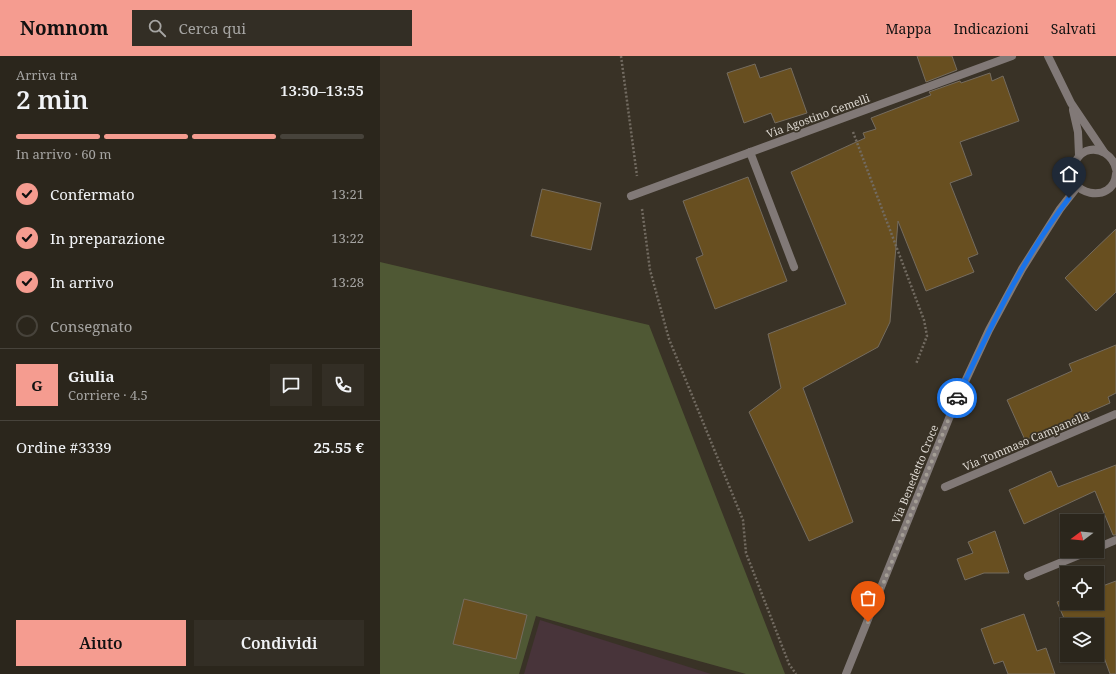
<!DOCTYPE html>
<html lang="it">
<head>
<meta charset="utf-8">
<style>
  :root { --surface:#2b261c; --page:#332e25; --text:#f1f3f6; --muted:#a6a5a3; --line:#47433b; --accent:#f59c90 }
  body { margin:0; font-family:"Noto Serif",serif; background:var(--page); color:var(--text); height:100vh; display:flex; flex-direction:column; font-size:15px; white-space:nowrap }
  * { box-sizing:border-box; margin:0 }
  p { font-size:13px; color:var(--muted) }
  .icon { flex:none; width:22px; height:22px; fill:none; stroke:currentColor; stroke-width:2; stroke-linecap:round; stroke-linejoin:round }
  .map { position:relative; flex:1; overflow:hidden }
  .panel { display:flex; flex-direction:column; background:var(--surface); width:380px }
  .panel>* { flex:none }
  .needle { width:26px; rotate:254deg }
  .buttons { position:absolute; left:680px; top:458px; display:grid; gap:8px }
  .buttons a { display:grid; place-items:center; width:44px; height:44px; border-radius:0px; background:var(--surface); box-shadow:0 1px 3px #0004,0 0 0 1px var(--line); font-size:20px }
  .pin { position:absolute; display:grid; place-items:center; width:34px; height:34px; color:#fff; margin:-41px -17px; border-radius:50% 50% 50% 0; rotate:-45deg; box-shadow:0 0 4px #0007 }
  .pin .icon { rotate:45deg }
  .courier { position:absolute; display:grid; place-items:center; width:40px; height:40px; margin:-20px; border:3px solid #1a73e8; border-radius:50%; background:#fff; color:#222; box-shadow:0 1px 5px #0007 }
  .head em { font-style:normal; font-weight:600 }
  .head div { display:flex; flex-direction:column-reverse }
  .head { display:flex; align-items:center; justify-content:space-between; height:68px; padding:0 16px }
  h1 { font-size:26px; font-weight:600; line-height:30px }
  .bar { display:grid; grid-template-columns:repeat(4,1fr); gap:6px 4px; align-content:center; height:48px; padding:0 16px }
  .bar i { height:5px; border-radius:3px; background:var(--line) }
  .bar .selected { background:var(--accent) }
  .bar p { grid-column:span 4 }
  .line { display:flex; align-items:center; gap:10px; padding:0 16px; border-top:1px solid var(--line) }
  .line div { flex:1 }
  .round { display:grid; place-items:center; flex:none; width:42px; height:42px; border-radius:0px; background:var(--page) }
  ol { padding:0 16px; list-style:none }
  li { display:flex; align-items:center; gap:12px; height:44px }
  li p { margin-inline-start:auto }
  li .icon { padding:4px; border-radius:50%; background:var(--accent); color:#111; stroke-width:4 }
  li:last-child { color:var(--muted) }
  li i { width:22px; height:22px; border:2px solid var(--line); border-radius:50% }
  .primary-button { display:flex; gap:8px; margin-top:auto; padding:8px 16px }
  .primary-button a { flex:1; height:46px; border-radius:0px; background:var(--accent); color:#111; font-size:16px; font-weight:600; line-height:46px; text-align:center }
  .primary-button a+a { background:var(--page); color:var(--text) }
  header { display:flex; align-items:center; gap:24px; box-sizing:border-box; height:56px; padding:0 20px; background:var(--accent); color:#111 }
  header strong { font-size:19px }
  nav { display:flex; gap:22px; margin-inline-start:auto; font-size:14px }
  .search { width:280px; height:36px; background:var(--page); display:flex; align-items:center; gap:10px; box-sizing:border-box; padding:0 14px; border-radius:0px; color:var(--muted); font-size:15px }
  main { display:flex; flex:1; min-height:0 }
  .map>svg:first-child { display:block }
  .commercial { fill:#48343a }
  .green { fill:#4f5834 }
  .building { fill:#684f20; stroke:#756c5f }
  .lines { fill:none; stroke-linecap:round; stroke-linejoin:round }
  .path { stroke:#726b61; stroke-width:2.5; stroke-dasharray:2 2; stroke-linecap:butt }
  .lane { stroke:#817977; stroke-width:8 }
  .street { stroke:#817977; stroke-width:8 }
  .done { stroke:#a49e95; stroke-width:4; stroke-dasharray:0 7.2 }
  .route { stroke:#1a73e8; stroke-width:5 }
  .labels { text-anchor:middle; stroke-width:3.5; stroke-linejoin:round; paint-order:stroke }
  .street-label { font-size:11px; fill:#ddd8d1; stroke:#393226 }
</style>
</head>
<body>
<header>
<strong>Nomnom</strong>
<div class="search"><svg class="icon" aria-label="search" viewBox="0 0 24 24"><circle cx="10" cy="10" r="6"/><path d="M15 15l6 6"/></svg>Cerca qui</div>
<nav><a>Mappa</a><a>Indicazioni</a><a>Salvati</a></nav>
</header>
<main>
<section class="panel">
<div class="head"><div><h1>2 min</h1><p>Arriva tra</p></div><em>13:50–13:55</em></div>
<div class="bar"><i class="selected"></i><i class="selected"></i><i class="selected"></i><i></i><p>In arrivo · 60 m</p></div>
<ol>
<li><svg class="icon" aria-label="check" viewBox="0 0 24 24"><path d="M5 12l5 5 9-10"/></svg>Confermato<p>13:21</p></li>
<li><svg class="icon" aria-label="check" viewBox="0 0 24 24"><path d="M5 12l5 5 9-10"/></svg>In preparazione<p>13:22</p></li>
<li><svg class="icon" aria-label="check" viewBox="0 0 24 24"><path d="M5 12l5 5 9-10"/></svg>In arrivo<p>13:28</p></li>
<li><i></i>Consegnato</li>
</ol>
<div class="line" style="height:72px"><b class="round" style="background:var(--accent);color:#111">G</b><div><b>Giulia</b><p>Corriere · 4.5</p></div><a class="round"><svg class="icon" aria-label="chat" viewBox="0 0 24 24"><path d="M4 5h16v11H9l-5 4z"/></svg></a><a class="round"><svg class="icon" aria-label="phone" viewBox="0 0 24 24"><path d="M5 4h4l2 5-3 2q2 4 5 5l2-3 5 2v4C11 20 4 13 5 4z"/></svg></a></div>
<div class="line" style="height:52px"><div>Ordine #3339</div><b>25.55 €</b></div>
<div class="primary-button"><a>Aiuto</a><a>Condividi</a></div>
</section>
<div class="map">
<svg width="736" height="618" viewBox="0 0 736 618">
  <rect width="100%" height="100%" fill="#393226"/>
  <polygon class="commercial" points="160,564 331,618 144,618"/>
  <polygon class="green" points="0,206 269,269 405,618 366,618 156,560 139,618 0,618"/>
  <g class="building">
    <polygon points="537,0 572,0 577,14 546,26"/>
    <polygon points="375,8 380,22 411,12 427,57 395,67 391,57 364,67 347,17"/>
    <polygon points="610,17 612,25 623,20 639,65 580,86 592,119 570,127 598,198 588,202 594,216 546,235 518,165 510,266 498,291 423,332 473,466 429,485 369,356 401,332 388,278 466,248 411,116 485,82 483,77 496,73 491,62 551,39 549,36 580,25 581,27"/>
    <polygon points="368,121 407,225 335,253 316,202 323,199 303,145"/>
    <polygon points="162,133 221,147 211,194 151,180"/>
    <polygon points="736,173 736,236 716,255 685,222"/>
    <polygon points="736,289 736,337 728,341 730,347 645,384 627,344 692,315 689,308"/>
    <polygon points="736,409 736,479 733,479 715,435 644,468 629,434 671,415 678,431"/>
    <polygon points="615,475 629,517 604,517 585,524 577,503 593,497 588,486"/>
    <polygon points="736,525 736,618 730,618 717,582 717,569 712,569 709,562 692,569 687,569 677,546 687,542 687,547 717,547 717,532"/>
    <polygon points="84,543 147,559 136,603 73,588"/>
    <polygon points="644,558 657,595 666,592 675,618 628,618 623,605 614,608 601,573"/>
  </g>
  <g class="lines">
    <g class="path">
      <polyline points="241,0 257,120"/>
      <polyline points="473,76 544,264 547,280 536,308"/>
      <polyline points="262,153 270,214 289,283 363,464 366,497 409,608 416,618"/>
    </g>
    <polyline class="lane" points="370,96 414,211"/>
    <g class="street">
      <polyline points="668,0 691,47 724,96"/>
      <polyline points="693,54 698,76 699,99"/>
      <path d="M 736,113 C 733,100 720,90 706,95 C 700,98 696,103 694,109 C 683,140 734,149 736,118"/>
      <polyline points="251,140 632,0"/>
      <polyline points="565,431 736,358"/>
      <polyline points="717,492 736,484"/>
      <polyline points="648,520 709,495"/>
      <polyline points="466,618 576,345 609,274 642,213 680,153 698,130"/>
    </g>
  </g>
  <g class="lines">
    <polyline class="done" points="488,566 577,342"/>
    <path class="route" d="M 577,342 C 610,272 642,203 689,142"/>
  </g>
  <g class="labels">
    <g class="street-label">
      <text transform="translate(438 60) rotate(-20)" y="4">Via Agostino Gemelli</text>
      <text transform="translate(646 385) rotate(-23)" y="4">Via Tommaso Campanella</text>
      <text transform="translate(535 418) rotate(-68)" y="4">Via Benedetto Croce</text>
    </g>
  </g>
</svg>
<div class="buttons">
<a><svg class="needle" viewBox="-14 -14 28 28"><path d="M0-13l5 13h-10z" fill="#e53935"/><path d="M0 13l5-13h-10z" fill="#a6a5a3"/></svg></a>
<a><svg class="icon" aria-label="locate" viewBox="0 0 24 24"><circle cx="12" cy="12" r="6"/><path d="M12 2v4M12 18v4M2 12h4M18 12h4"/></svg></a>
<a><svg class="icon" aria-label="layers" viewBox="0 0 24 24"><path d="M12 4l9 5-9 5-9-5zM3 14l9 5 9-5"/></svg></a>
</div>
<div class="pin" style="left:488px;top:566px;background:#ea580c"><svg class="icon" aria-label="bag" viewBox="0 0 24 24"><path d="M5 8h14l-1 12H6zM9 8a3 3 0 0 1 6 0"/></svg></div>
<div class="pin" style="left:689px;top:142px;background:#1f2937"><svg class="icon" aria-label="home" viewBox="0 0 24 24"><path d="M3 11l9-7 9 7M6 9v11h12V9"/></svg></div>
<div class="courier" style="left:577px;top:342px"><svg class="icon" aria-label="car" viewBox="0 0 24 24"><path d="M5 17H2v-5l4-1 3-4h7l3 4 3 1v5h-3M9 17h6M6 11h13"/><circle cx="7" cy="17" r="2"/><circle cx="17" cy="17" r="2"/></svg></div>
</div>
</main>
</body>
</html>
